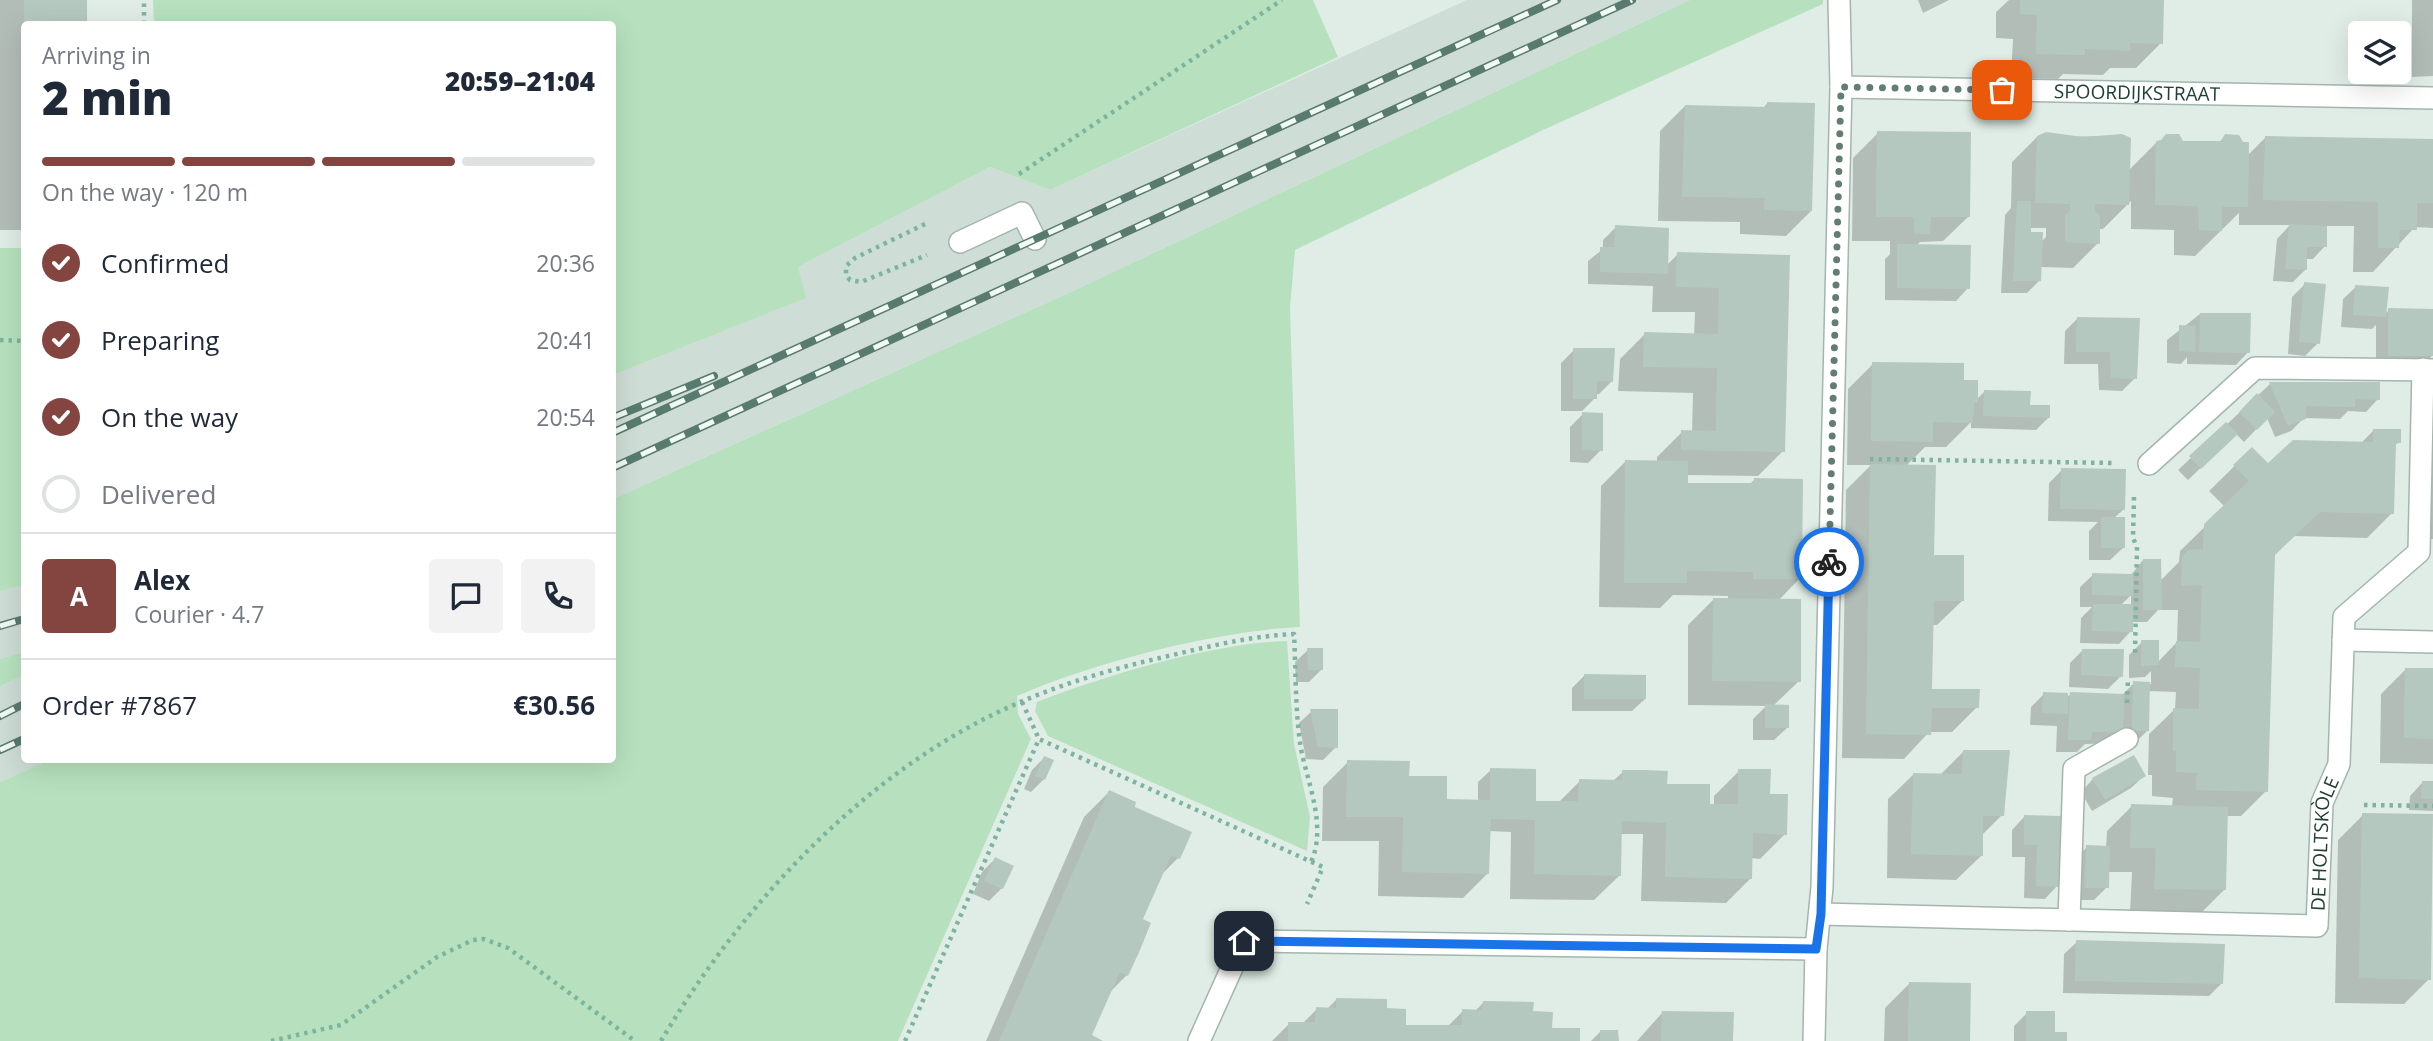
<!DOCTYPE html>
<html lang="en">
<head>
<meta charset="utf-8">
<style>
  :root { --surface:#fff; --page:#f2f2f3; --text:#1f2937; --muted:#747a83; --line:#e0e1e3; --accent:#844440 }
  body { margin:0; font-family:"Open Sans",sans-serif; background:var(--page); color:var(--text); height:100vh; display:flex; flex-direction:column; font-size:26px; white-space:nowrap }
  * { box-sizing:border-box; margin:0 }
  p { font-size:23px; color:var(--muted) }
  .icon { flex:none; width:38px; height:38px; fill:none; stroke:currentColor; stroke-width:2; stroke-linecap:round; stroke-linejoin:round }
  .map { position:relative; flex:1; overflow:hidden }
  .drawer { position:absolute; left:21px; top:21px; width:595px; height:742px; display:flex; flex-direction:column; background:var(--surface); border-radius:7px; box-shadow:0 7px 28px #0002 }
  .drawer>* { flex:none }
  .tools { position:absolute; left:2348px; top:21px; display:grid; gap:14px }
  .tools a { display:grid; place-items:center; width:63px; height:63px; border-radius:7px; background:var(--surface); box-shadow:0 7px 28px #0002; font-size:35px }
  .pin { position:absolute; display:grid; place-items:center; width:60px; height:60px; color:#fff; margin:-30px; border-radius:14px; box-shadow:0 4px 10px #0006 }
  .courier { position:absolute; display:grid; place-items:center; width:70px; height:70px; margin:-35px; border:5px solid #1a73e8; border-radius:50%; background:#fff; color:#222; box-shadow:0 2px 9px #0007 }
  .summary em { font-style:normal; font-weight:800 }
  .summary div { display:flex; flex-direction:column-reverse }
  .summary { display:flex; align-items:center; justify-content:space-between; height:119px; padding:0 21px }
  h1 { font-size:46px; font-weight:800; line-height:52px }
  .bar { display:grid; grid-template-columns:repeat(4,1fr); gap:10px 7px; align-content:center; height:84px; padding:0 21px }
  .bar i { height:9px; border-radius:5px; background:var(--line) }
  .bar .current { background:var(--accent) }
  .bar p { grid-column:span 4 }
  .line { display:flex; align-items:center; gap:18px; padding:0 21px; border-top:2px solid var(--line) }
  .line div { flex:1 }
  .round { display:grid; place-items:center; flex:none; width:74px; height:74px; border-radius:7px; background:var(--page) }
  ol { padding:0 21px; list-style:none }
  li { display:flex; align-items:center; gap:21px; height:77px }
  li p { margin-inline-start:auto }
  li .icon { padding:7px; border-radius:50%; background:var(--accent); color:#fff; stroke-width:4 }
  li:last-child { color:var(--muted) }
  li i { width:38px; height:38px; border:4px solid var(--line); border-radius:50% }
  .map>svg:first-child { display:block }
  .built { fill:#ceddd5 }
  .green { fill:#b7e1be }
  .shadow { fill:#0003; fill-rule:evenodd }
  .building { fill:#b5c8bf }
  .lines { fill:none; stroke-linecap:round; stroke-linejoin:round }
  .minor-casing { stroke:#a2b6ad; stroke-width:24 }
  .path { stroke:#7db49d; stroke-width:4.5; stroke-dasharray:3.5 5; stroke-linecap:butt }
  .minor { stroke:#fff; stroke-width:21 }
  .rail-casing { stroke:#597b6f; stroke-width:8 }
  .rail { stroke:#f1f9f4; stroke-width:5; stroke-dasharray:16; stroke-linecap:butt }
  .done { stroke:#637d72; stroke-width:7; stroke-dasharray:0 12.6 }
  .route { stroke:#1a73e8; stroke-width:9 }
  .labels { text-anchor:middle; stroke-width:5; stroke-linejoin:round; paint-order:stroke }
  .street-label { font-size:19px; fill:#1f4033; stroke:#f1f9f4 }
</style>
</head>
<body>
<div class="map">
<svg width="2433" height="1041" viewBox="0 0 2433 1041">
  <rect width="100%" height="100%" fill="#e0ede6"/>
  <g class="built">
    <polygon points="1467,0 1690,0 1073,291 613,499 613,375 805,298 798,267 990,167 1050,190"/>
    <polygon points="24,585 24,652 0,659 0,591"/>
    <polygon points="24,675 24,760 49,760 0,782 0,686"/>
  </g>
  <g class="green">
    <polygon points="153,0 1313,0 1338,57 1050,190 990,167 798,267 806,298 613,375 612,24 154,24"/>
    <path d="M 1690,0 L 1823,0 L 1823,4 L 1543,130 L 1295,250 L 1290,308 L 1300,627 C 1215,631 1095,662 1017,696 L 1018,714 L 1031,739 L 898,1041 L 0,1041 L 0,782 L 49,760 L 612,760 L 613,499 L 1073,291 Z"/>
    <polygon points="0,248 24,248 24,585 0,591"/>
    <path d="M 1287,641 L 1294,744 L 1310,817 L 1307,851 L 1048,736 L 1035,711 L 1037,702 C 1106,675 1213,643 1287,641 Z"/>
    <polygon points="24,652 24,675 0,686 0,659"/>
  </g>
  <g class="shadow">
    <polygon points="0,0 86,0 85,24 24,24 24,230 0,230"/>
    <polygon points="1918,0 1949,0 1923,13"/>
    <polygon points="2009,0 2162,0 2161,43 2136,68 2110,68 2103,75 2063,74 2058,79 2011,78 2013,39 1996,38 1996,12"/>
    <polygon points="2412,0 2433,0 2433,76 2412,77"/>
    <polygon points="1767,104 1811,211 1786,236 1740,234 1740,222 1658,221 1660,131 1685,106 1763,108"/>
    <polygon points="1878,133 1968,217 1943,241 1920,242 1916,246 1968,288 1956,301 1885,300 1885,259 1890,254 1890,241 1852,241 1853,158"/>
    <path d="M 2122,136 L 2129,170 L 2157,142 L 2218,143 L 2226,136 L 2247,156 L 2266,137 L 2433,140 L 2433,228 L 2415,227 L 2373,272 L 2353,272 L 2354,226 L 2325,226 L 2325,246 L 2313,259 L 2306,259 L 2306,269 L 2293,282 L 2273,281 L 2277,239 L 2290,225 L 2239,225 L 2239,213 L 2195,256 L 2174,255 L 2174,230 L 2131,229 L 2131,201 L 2103,229 L 2098,229 L 2098,243 L 2073,268 L 2040,267 L 2040,280 L 2027,293 L 2001,293 L 2005,215 L 2011,208 L 2012,162 L 2037,137 ZM 2029,228 L 2046,228 L 2046,237 L 2041,242 L 2029,234 Z"/>
    <polygon points="1616,227 1667,265 1678,254 1788,256 1783,451 1758,476 1686,475 1686,484 1749,485 1754,480 1800,578 1778,601 1799,681 1773,706 1787,728 1774,740 1753,740 1753,719 1766,706 1688,705 1688,625 1713,600 1728,600 1728,596 1673,595 1660,608 1599,607 1601,486 1626,461 1657,462 1657,457 1682,432 1692,432 1693,393 1618,391 1620,359 1645,334 1694,335 1695,312 1652,312 1653,286 1588,284 1588,261 1603,249 1603,240"/>
    <polygon points="2305,284 2318,343 2305,356 2288,354 2292,297"/>
    <polygon points="2356,287 2385,314 2389,310 2432,356 2419,368 2376,368 2376,325 2372,329 2341,327 2343,299"/>
    <polygon points="2200,314 2248,352 2236,365 2187,364 2187,357 2181,364 2167,363 2167,340"/>
    <polygon points="2078,318 2135,378 2122,391 2099,390 2098,364 2064,364 2065,331"/>
    <polygon points="1574,350 1612,381 1599,394 1595,394 1595,398 1582,411 1561,411 1561,363"/>
    <polygon points="1873,364 1963,382 1976,400 1984,392 2049,417 2036,430 1971,428 1971,422 1946,447 1925,447 1906,466 1932,556 1962,601 1937,625 1932,625 1930,691 1977,707 1952,732 1929,732 1904,759 1842,758 1846,490 1871,465 1847,465 1848,389"/>
    <polygon points="2270,384 2378,399 2366,412 2348,411 2340,419 2304,418 2291,431 2275,437 2267,418 2244,442 2236,434 2188,480 2178,470"/>
    <polygon points="1583,414 1601,450 1588,463 1570,462 1570,427"/>
    <path d="M 2374,430 L 2399,442 L 2394,446 L 2392,513 L 2367,538 L 2293,536 L 2273,555 L 2266,791 L 2241,816 L 2226,816 L 2224,890 L 2199,915 L 2130,914 L 2132,872 L 2108,872 L 2107,887 L 2094,900 L 2073,900 L 2074,860 L 2087,847 L 2106,848 L 2107,831 L 2132,806 L 2172,807 L 2173,798 L 2152,796 L 2152,775 L 2148,775 L 2149,734 L 2175,709 L 2176,692 L 2148,691 L 2148,730 L 2135,743 L 2085,744 L 2077,752 L 2056,752 L 2057,726 L 2030,725 L 2031,707 L 2044,694 L 2067,697 L 2071,694 L 2121,696 L 2134,683 L 2151,684 L 2151,671 L 2145,677 L 2129,678 L 2129,655 L 2142,642 L 2158,662 L 2177,642 L 2178,610 L 2158,610 L 2147,622 L 2132,622 L 2131,631 L 2119,644 L 2080,643 L 2081,618 L 2092,607 L 2080,607 L 2080,587 L 2093,575 L 2131,575 L 2143,560 L 2160,581 L 2179,562 L 2180,551 L 2225,507 L 2209,491 L 2252,449 L 2268,466 L 2361,443 ZM 2131,595 L 2131,606 L 2120,606 Z"/>
    <polygon points="2433,458 2433,539 2421,539 2421,470"/>
    <polygon points="2062,470 2123,510 2114,518 2123,548 2110,560 2089,560 2089,531 2098,522 2048,521 2049,483"/>
    <polygon points="1308,650 1322,669 1309,682 1296,682 1295,662"/>
    <polygon points="2083,650 2121,676 2108,689 2069,687 2070,663"/>
    <polygon points="2406,669 2433,670 2433,764 2380,763 2381,694"/>
    <polygon points="1584,676 1645,699 1632,711 1572,711 1572,688"/>
    <polygon points="1312,711 1336,747 1323,760 1306,759 1299,723"/>
    <polygon points="1963,752 2002,815 1981,836 1981,856 1956,880 1887,878 1888,799 1913,775 1940,775"/>
    <polygon points="1044,758 1044,779 1031,792 1024,789 1032,770"/>
    <polygon points="1348,762 1407,778 1446,801 1478,801 1478,782 1491,770 1534,803 1558,803 1580,781 1613,781 1623,772 1714,806 1714,796 1739,771 1768,796 1785,834 1760,859 1751,858 1751,878 1726,903 1641,901 1643,834 1620,834 1619,876 1594,900 1510,899 1511,832 1488,831 1488,873 1463,898 1378,896 1379,841 1322,841 1323,787"/>
    <polygon points="2144,776 2131,788 2092,811 2081,792 2093,779"/>
    <polygon points="2422,783 2433,783 2433,811 2409,810 2410,796"/>
    <polygon points="1109,792 1132,808 1178,858 1159,877 1141,920 1127,975 1109,993 1090,1036 1098,1041 986,1041 1084,817"/>
    <polygon points="2363,815 2429,979 2404,1004 2335,1003 2338,840"/>
    <polygon points="2024,817 2057,886 2045,899 2024,898 2025,857 2012,857 2012,830"/>
    <polygon points="995,859 1002,888 989,901 973,894 982,872"/>
    <polygon points="2077,942 2221,984 2209,996 2063,993 2064,954"/>
    <polygon points="1910,983 1968,1041 1884,1041 1885,1008"/>
    <polygon points="1336,1000 1385,1010 1404,1026 1447,1027 1463,1011 1475,1011 1483,1003 1531,1013 1551,1029 1578,1041 1272,1041 1289,1024 1302,1024 1317,1009 1327,1009"/>
    <polygon points="1662,1013 1731,1041 1637,1041"/>
    <polygon points="2027,1013 2053,1034 2065,1041 2014,1041 2014,1026"/>
    <polygon points="1601,1031 1617,1041 1591,1041"/>
  </g>
  <g class="building">
    <rect x="24" y="0" width="63" height="24"/>
    <polygon points="2020,0 2164,0 2163,44 2130,43 2130,51 2085,49 2085,55 2036,54 2037,15 2020,14"/>
    <polygon points="1767,102 1815,103 1812,211 1764,210 1765,198 1682,197 1685,105 1767,107"/>
    <polygon points="1877,131 1971,132 1970,217 1931,217 1930,234 1914,234 1914,217 1876,217"/>
    <polygon points="2046,132 2083,137 2122,134 2131,138 2129,205 2095,204 2095,212 2100,215 2100,244 2065,242 2065,215 2070,211 2070,204 2035,203 2037,136"/>
    <polygon points="2166,134 2179,134 2183,141 2221,141 2225,134 2239,135 2243,142 2249,142 2248,207 2222,207 2222,231 2199,230 2198,206 2155,205 2156,141 2161,140"/>
    <polygon points="2265,136 2433,139 2433,203 2417,203 2417,230 2400,230 2399,248 2378,248 2378,202 2263,200"/>
    <polygon points="2017,201 2031,201 2031,232 2043,232 2041,281 2013,281"/>
    <polygon points="2289,224 2327,226 2327,247 2307,247 2307,270 2285,269"/>
    <polygon points="1615,225 1669,228 1668,274 1600,272 1600,247 1614,247"/>
    <polygon points="1897,244 1971,245 1970,289 1897,288"/>
    <polygon points="1677,252 1790,255 1785,452 1681,450 1681,430 1716,431 1717,368 1643,367 1644,332 1718,334 1719,288 1676,287"/>
    <polygon points="2304,282 2326,284 2320,344 2299,342"/>
    <polygon points="2355,285 2389,287 2386,317 2353,315"/>
    <polygon points="2388,308 2433,309 2433,356 2388,356"/>
    <polygon points="2200,313 2251,313 2250,353 2199,352"/>
    <polygon points="2077,317 2140,318 2137,379 2111,378 2110,352 2076,352"/>
    <polygon points="2179,325 2196,326 2195,352 2179,351"/>
    <polygon points="1573,348 1615,348 1613,382 1597,381 1597,399 1573,399"/>
    <polygon points="1872,362 1964,363 1964,380 1978,380 1978,402 1974,403 1973,423 1933,422 1933,442 1871,441"/>
    <polygon points="2269,382 2380,382 2380,400 2355,399 2355,407 2306,406 2306,419 2288,426"/>
    <polygon points="1984,390 2031,391 2030,405 2050,405 2050,418 1983,416"/>
    <polygon points="2257,393 2275,412 2257,430 2239,412"/>
    <polygon points="1582,412 1603,413 1603,451 1582,450"/>
    <polygon points="2226,422 2238,434 2201,469 2189,456"/>
    <polygon points="2373,429 2401,429 2401,443 2396,443 2394,514 2320,512 2275,555 2268,792 2196,790 2197,773 2176,772 2176,751 2173,751 2173,708 2199,709 2200,668 2175,667 2176,641 2200,642 2202,585 2181,586 2182,557 2188,550 2203,549 2204,524 2249,481 2233,465 2252,447 2268,463 2293,440 2373,442"/>
    <polygon points="1625,460 1688,461 1688,483 1754,483 1754,478 1803,479 1802,579 1753,579 1753,572 1687,571 1687,583 1624,583"/>
    <polygon points="1870,464 1936,465 1934,555 1964,555 1964,601 1934,601 1932,689 1980,689 1979,708 1932,708 1931,735 1866,734"/>
    <polygon points="2061,468 2126,469 2125,510 2060,509"/>
    <rect x="2101" y="517" width="24" height="31"/>
    <polygon points="2143,559 2161,559 2162,610 2143,610"/>
    <polygon points="2092,573 2133,574 2133,596 2092,595"/>
    <polygon points="1713,598 1801,599 1801,682 1712,681"/>
    <polygon points="2093,604 2133,604 2133,632 2092,631"/>
    <polygon points="2141,640 2159,640 2159,665 2141,666"/>
    <polygon points="1307,648 1323,648 1323,670 1308,670"/>
    <polygon points="2082,649 2124,649 2123,677 2081,675"/>
    <polygon points="2405,668 2433,668 2433,739 2404,738"/>
    <polygon points="1584,674 1646,675 1646,699 1584,699"/>
    <polygon points="2133,681 2150,682 2149,731 2132,731"/>
    <polygon points="2043,692 2068,693 2068,714 2042,713"/>
    <polygon points="2070,692 2124,694 2123,732 2092,732 2091,740 2068,740"/>
    <polygon points="1765,704 1789,705 1789,728 1765,728"/>
    <polygon points="1310,709 1338,709 1338,748 1318,747"/>
    <polygon points="1963,750 2010,750 2004,816 1983,816 1983,856 1911,854 1913,773 1962,774"/>
    <polygon points="2134,755 2146,776 2105,800 2092,778"/>
    <polygon points="1044,756 1054,760 1045,780 1035,776"/>
    <polygon points="1347,760 1410,761 1409,776 1447,776 1447,799 1490,800 1490,768 1536,769 1536,801 1578,801 1579,779 1622,780 1622,770 1645,770 1668,771 1667,784 1710,784 1710,804 1738,804 1738,769 1771,769 1770,794 1788,794 1787,835 1753,833 1752,879 1665,877 1666,823 1622,821 1621,876 1534,874 1535,820 1491,819 1489,874 1402,872 1403,817 1346,817"/>
    <polygon points="2422,781 2433,781 2433,799 2421,798"/>
    <polygon points="1109,790 1136,802 1135,807 1192,832 1180,859 1171,856 1143,919 1151,923 1140,950 1128,976 1120,972 1092,1035 1103,1041 999,1041"/>
    <polygon points="2131,804 2228,807 2226,890 2154,889 2156,848 2130,848"/>
    <polygon points="2362,813 2433,814 2431,980 2359,978"/>
    <polygon points="2024,815 2062,816 2059,887 2036,886 2037,845 2024,845"/>
    <polygon points="2086,845 2110,846 2109,888 2085,888"/>
    <polygon points="995,857 1014,866 1003,889 984,881"/>
    <polygon points="2076,940 2225,944 2223,984 2075,981"/>
    <polygon points="1909,982 1971,983 1970,1041 1908,1041"/>
    <polygon points="1336,998 1387,999 1387,1008 1406,1009 1406,1025 1462,1025 1462,1009 1482,1010 1483,1001 1534,1002 1533,1011 1553,1012 1552,1028 1580,1028 1580,1041 1288,1041 1288,1022 1315,1022 1316,1007 1336,1008"/>
    <polygon points="1662,1011 1734,1012 1733,1041 1661,1041"/>
    <polygon points="2026,1011 2055,1011 2055,1032 2067,1032 2067,1041 2026,1041"/>
    <polygon points="1600,1030 1618,1030 1619,1041 1600,1041"/>
  </g>
  <g class="lines">
    <g class="minor-casing">
      <g id="minor">
        <path id="s1" d="M 1841,87 L 2433,98"/>
        <polyline points="960,242 1022,213 1035,239"/>
        <polyline points="2149,464 2255,368 2433,370"/>
        <polyline points="2343,640 2433,642"/>
        <path id="s2" d="M 1821,914 L 2317,926 L 2322,803 L 2339,764 L 2344,617 L 2419,552 L 2423,369"/>
        <polyline points="2069,920 2074,769 2127,739"/>
        <polyline points="1199,1041 1244,941 1816,949"/>
        <polyline points="1814,1041 1816,949 1822,887 1841,87 1839,0"/>
      </g>
    </g>
    <g class="path">
      <polyline points="144,24 144,0"/>
      <polyline points="1019,174 1282,0"/>
      <polyline points="925,224 855,258 846,266 846,275 850,280 861,282 927,255"/>
      <polyline points="0,340 24,341"/>
      <polyline points="1870,459 2113,463"/>
      <polyline points="2134,497 2133,538 2137,547 2135,656"/>
      <polyline points="1022,702 1039,739"/>
      <polyline points="2127,703 2128,678"/>
      <polyline points="2364,805 2433,806"/>
      <polyline points="271,1041 341,1025 437,957 473,940 484,939 508,948 635,1041"/>
      <path d="M 661,1041 C 737,912 853,785 988,717 C 1044,689 1103,671 1164,657 C 1207,647 1249,636 1294,634 C 1296,672 1295,712 1301,749 C 1308,784 1327,827 1311,862"/>
      <polyline points="905,1041 1039,739 1323,867 1307,904"/>
    </g>
    <use href="#minor" class="minor"/>
    <g class="rail-casing">
      <g id="rail">
        <polyline points="612,418 714,376"/>
        <polyline points="612,433 1557,0"/>
        <polyline points="612,468 1632,0"/>
        <polyline points="0,626 24,619"/>
        <polyline points="0,716 24,704"/>
        <polyline points="0,750 24,739"/>
      </g>
    </g>
    <use href="#rail" class="rail"/>
  </g>
  <g class="lines">
    <polyline class="done" points="1829,562 1841,87 2002,90"/>
    <polyline class="route" points="1244,941 1816,949 1821,914 1829,562"/>
  </g>
  <g class="labels">
    <g class="street-label">
      <text dy="7" stroke="none"><textPath href="#s1" startOffset="296">SPOORDIJKSTRAAT</textPath></text>
      <text dy="7" stroke="none"><textPath href="#s2" startOffset="579">DE HOLTSKÒLE</textPath></text>
    </g>
  </g>
</svg>
<div class="tools">
<a><svg class="icon" aria-label="layers" viewBox="0 0 24 24"><path d="M12 4l9 5-9 5-9-5zM3 14l9 5 9-5"/></svg></a>
</div>
<div class="pin" style="left:2002px;top:90px;background:#ea580c"><svg class="icon" aria-label="bag" viewBox="0 0 24 24"><path d="M5 8h14l-1 12H6zM9 8a3 3 0 0 1 6 0"/></svg></div>
<div class="pin" style="left:1244px;top:941px;background:#1f2937"><svg class="icon" aria-label="home" viewBox="0 0 24 24"><path d="M3 11l9-7 9 7M6 9v11h12V9"/></svg></div>
<div class="courier" style="left:1829px;top:562px"><svg class="icon" aria-label="bike" viewBox="0 0 24 24"><circle cx="6" cy="16" r="4"/><circle cx="18" cy="16" r="4"/><path d="M6 16l4-8h5l3 8M10 8l3 8H6M13 5h3"/></svg></div>
<section class="drawer">
<div class="summary"><div><h1>2 min</h1><p>Arriving in</p></div><em>20:59–21:04</em></div>
<div class="bar"><i class="current"></i><i class="current"></i><i class="current"></i><i></i><p>On the way · 120 m</p></div>
<ol>
<li><svg class="icon" aria-label="check" viewBox="0 0 24 24"><path d="M5 12l5 5 9-10"/></svg>Confirmed<p>20:36</p></li>
<li><svg class="icon" aria-label="check" viewBox="0 0 24 24"><path d="M5 12l5 5 9-10"/></svg>Preparing<p>20:41</p></li>
<li><svg class="icon" aria-label="check" viewBox="0 0 24 24"><path d="M5 12l5 5 9-10"/></svg>On the way<p>20:54</p></li>
<li><i></i>Delivered</li>
</ol>
<div class="line" style="height:126px"><b class="round" style="background:var(--accent);color:#fff">A</b><div><b>Alex</b><p>Courier · 4.7</p></div><a class="round"><svg class="icon" aria-label="chat" viewBox="0 0 24 24"><path d="M4 5h16v11H9l-5 4z"/></svg></a><a class="round"><svg class="icon" aria-label="phone" viewBox="0 0 24 24"><path d="M5 4h4l2 5-3 2q2 4 5 5l2-3 5 2v4C11 20 4 13 5 4z"/></svg></a></div>
<div class="line" style="height:91px"><div>Order #7867</div><b>€30.56</b></div>
</section>
</div>
</body>
</html>
